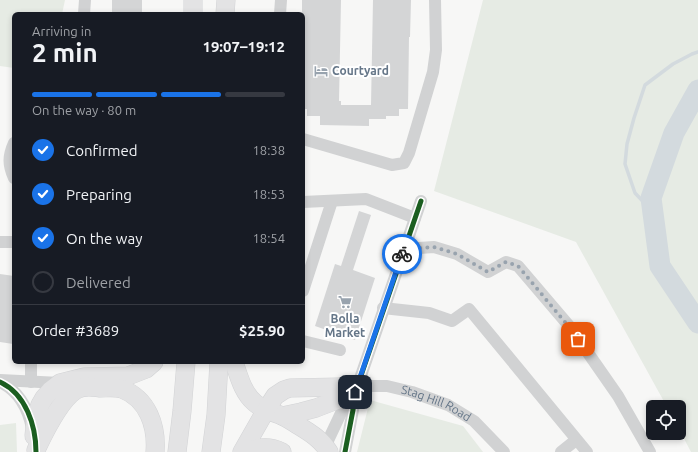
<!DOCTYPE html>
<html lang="en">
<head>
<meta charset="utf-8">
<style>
  :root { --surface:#171b24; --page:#20242c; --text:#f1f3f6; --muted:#9ea1a6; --line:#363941; --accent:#1a73e8 }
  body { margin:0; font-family:Ubuntu,sans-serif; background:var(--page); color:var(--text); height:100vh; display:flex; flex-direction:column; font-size:15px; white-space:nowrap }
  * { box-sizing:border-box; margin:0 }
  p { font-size:13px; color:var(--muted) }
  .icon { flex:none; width:22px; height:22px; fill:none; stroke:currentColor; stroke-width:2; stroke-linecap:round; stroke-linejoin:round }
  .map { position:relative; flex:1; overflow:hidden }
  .panel { position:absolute; left:12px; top:12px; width:293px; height:352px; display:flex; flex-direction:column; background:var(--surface); border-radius:6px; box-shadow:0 2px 6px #0003 }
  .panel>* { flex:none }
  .buttons { position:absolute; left:646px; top:400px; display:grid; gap:8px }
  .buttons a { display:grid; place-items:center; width:40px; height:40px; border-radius:6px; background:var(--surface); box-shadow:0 2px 6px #0003; font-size:20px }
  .pin { position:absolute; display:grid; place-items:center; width:34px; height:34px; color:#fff; margin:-17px; border-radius:8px; box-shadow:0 2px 6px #0006 }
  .courier { position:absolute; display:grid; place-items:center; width:40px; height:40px; margin:-20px; border:3px solid #1a73e8; border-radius:50%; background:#fff; color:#222; box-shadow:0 1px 5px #0007 }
  .summary em { font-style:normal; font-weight:600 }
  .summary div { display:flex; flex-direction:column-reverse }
  .summary { display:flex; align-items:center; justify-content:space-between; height:68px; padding:0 20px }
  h1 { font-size:26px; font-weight:600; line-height:30px }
  .bar { display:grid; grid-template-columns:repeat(4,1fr); gap:6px 4px; align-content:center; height:48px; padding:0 20px }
  .bar i { height:5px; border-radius:3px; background:var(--line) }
  .bar .current { background:var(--accent) }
  .bar p { grid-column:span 4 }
  .line { display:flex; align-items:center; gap:10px; padding:0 20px; border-top:1px solid var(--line) }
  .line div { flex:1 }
  ol { padding:0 20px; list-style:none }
  li { display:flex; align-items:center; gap:12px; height:44px }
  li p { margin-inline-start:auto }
  li .icon { padding:4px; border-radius:50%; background:var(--accent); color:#fff; stroke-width:4 }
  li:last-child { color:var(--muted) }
  li i { width:22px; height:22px; border:2px solid var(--line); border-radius:50% }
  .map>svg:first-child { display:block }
  .green { fill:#e6ebe4 }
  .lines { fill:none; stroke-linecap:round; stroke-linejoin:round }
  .stream { stroke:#d3dade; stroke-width:3.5 }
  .river { stroke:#d3dade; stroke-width:21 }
  .building { fill:#d4d5d6 }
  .highway-casing { stroke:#d2d3d5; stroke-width:19 }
  .minor { stroke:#d1d2d3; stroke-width:12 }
  .highway { stroke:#e3e3e4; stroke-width:18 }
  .cycleway-casing { stroke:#fff; stroke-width:8 }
  .cycleway { stroke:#1b5e20; stroke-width:5 }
  .done { stroke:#98a3ae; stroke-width:4; stroke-dasharray:0 7.2 }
  .route { stroke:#1a73e8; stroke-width:5 }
  .labels { text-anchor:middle; stroke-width:4; stroke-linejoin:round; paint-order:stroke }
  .poi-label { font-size:12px; font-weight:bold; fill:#657688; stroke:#fff; text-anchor:start }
  .street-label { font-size:12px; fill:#657688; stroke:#fff }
</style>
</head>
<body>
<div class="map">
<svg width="698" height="452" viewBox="0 0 698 452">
  <rect width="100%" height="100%" fill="#f7f7f6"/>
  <g class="green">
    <polygon points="0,0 65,0 62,14 14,14 14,68 0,66"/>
    <polygon points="483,0 698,0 698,452 691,452 679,429 679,407 667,407 576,242 434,191"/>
    <polygon points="370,400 463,426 483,452 357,452"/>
    <polygon points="16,423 17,452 0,452 0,425"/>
  </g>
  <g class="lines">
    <polyline class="stream" points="653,212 635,193 625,164 627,144 634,118 645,85 673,64 692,54 698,52"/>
    <polyline class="river" points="698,90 674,133 651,198 660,266 698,323"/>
  </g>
  <g class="building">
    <rect x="112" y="0" width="30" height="14"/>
    <polygon points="302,0 341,0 339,101 341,101 341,105 371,105 373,0 411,0 410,37 409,37 408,109 399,109 399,116 386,116 386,119 369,119 369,126 320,125 320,116 307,116 307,109 303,109 303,14 302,14"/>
    <polygon points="359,211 371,215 353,270 375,278 355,340 315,326 335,264 341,266"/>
    <polygon points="0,274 14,276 14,334 13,344 0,342"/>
  </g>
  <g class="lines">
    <g class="highway-casing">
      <g id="highway">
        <polyline points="193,14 193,0"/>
        <polyline points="225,14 226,0"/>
        <path d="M 234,362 C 239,377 243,393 255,403 C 262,409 271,412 280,415 C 285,417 291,421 296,424 C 309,432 320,438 329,452"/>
        <polyline points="282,416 301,412 316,408 355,393"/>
        <polyline points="34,436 36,416 40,405 44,398 51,390 60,383 84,377 128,376 146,369 154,362"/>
        <path d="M 36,450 C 44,433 60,400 76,390 C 84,385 92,387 100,388 C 107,388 116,387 122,389 C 148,399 157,426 155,452"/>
        <polyline points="177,452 182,411 186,362"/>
        <polyline points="211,452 216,415 219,362"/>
        <polyline points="242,452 266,410 275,396 284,390 290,388 339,387 355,393"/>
        <path d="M 246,452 C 258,447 270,446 282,452"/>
      </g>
    </g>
    <g class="minor">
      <polyline points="84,14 85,0"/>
      <polyline points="280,14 281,0"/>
      <polyline points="303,139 392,165 404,163 409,153 433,72 436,50 435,0"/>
      <path d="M 14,143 C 8,156 8,165 14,178"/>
      <polyline points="303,202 366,199 415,218"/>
      <polyline points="0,242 14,242"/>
      <polyline points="404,249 434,247 457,254 488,272 506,262 518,266 570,327 618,396 650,452"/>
      <polyline points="303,291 332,201"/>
      <polyline points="383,308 429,313 452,321 469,309 587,452"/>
      <polyline points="303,341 340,350"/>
      <polyline points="0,380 60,383"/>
      <path d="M 0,382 C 19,391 28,409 32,428"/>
      <polyline points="31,382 31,362"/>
      <path id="s1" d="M 324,452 L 325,447 L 341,413 L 355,393 L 369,386 L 387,386 L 412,392 L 448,405 L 474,421 L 504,452"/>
      <polyline points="345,452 353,410 355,393 421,201"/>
      <polyline points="561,452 576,440"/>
    </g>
    <use href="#highway" class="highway"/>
    <g class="cycleway-casing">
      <g id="cycleway">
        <path d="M 0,382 C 26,394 36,426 36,452"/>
        <polyline points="345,452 353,410 355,393 421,201"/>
      </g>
    </g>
    <use href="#cycleway" class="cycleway"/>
  </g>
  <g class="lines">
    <polyline class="done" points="402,254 404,249 434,247 457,254 488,272 506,262 518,266 570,328 578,339"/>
    <polyline class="route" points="355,392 402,254"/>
  </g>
  <defs>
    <g id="hotel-bare" transform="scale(1.08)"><path d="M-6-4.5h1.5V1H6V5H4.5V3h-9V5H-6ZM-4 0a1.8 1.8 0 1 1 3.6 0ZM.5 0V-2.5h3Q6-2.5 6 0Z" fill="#98a3ae" stroke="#fff" stroke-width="2.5" paint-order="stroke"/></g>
    <g id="supermarket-bare" transform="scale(1.08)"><path d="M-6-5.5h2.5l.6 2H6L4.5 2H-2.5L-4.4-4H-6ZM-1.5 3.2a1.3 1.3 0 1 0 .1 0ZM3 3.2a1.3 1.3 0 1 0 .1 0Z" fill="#98a3ae" stroke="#fff" stroke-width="2.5" paint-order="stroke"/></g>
  </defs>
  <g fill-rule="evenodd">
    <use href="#hotel-bare" x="321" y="71"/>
    <use href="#supermarket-bare" x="345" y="302"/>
  </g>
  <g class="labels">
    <g class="poi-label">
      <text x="332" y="75">Courtyard</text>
      <text x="345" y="323" text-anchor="middle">Bolla<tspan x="345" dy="14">Market</tspan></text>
    </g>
    <g class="street-label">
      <text dy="4" stroke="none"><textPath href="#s1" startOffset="153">Stag Hill Road</textPath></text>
    </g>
  </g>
</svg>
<div class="buttons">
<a><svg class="icon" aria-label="locate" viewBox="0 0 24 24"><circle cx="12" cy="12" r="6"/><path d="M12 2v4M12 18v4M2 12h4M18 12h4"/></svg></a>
</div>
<div class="pin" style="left:578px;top:339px;background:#ea580c"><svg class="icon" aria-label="bag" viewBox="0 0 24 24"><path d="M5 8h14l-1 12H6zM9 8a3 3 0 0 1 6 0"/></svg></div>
<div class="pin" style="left:355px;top:392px;background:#1f2937"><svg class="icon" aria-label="home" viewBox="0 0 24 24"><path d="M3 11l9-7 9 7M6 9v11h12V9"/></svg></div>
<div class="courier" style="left:402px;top:254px"><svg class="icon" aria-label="bike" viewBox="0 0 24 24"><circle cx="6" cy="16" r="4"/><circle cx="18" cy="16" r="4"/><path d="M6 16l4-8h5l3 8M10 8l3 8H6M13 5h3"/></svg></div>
<section class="panel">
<div class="summary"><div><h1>2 min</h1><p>Arriving in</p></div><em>19:07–19:12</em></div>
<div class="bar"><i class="current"></i><i class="current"></i><i class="current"></i><i></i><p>On the way · 80 m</p></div>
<ol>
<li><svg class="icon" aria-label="check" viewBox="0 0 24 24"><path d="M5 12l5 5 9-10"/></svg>Confirmed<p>18:38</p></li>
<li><svg class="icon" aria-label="check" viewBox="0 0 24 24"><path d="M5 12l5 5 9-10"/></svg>Preparing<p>18:53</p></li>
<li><svg class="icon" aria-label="check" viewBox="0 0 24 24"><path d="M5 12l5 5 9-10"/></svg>On the way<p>18:54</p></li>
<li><i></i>Delivered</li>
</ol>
<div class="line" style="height:52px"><div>Order #3689</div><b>$25.90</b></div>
</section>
</div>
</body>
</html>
